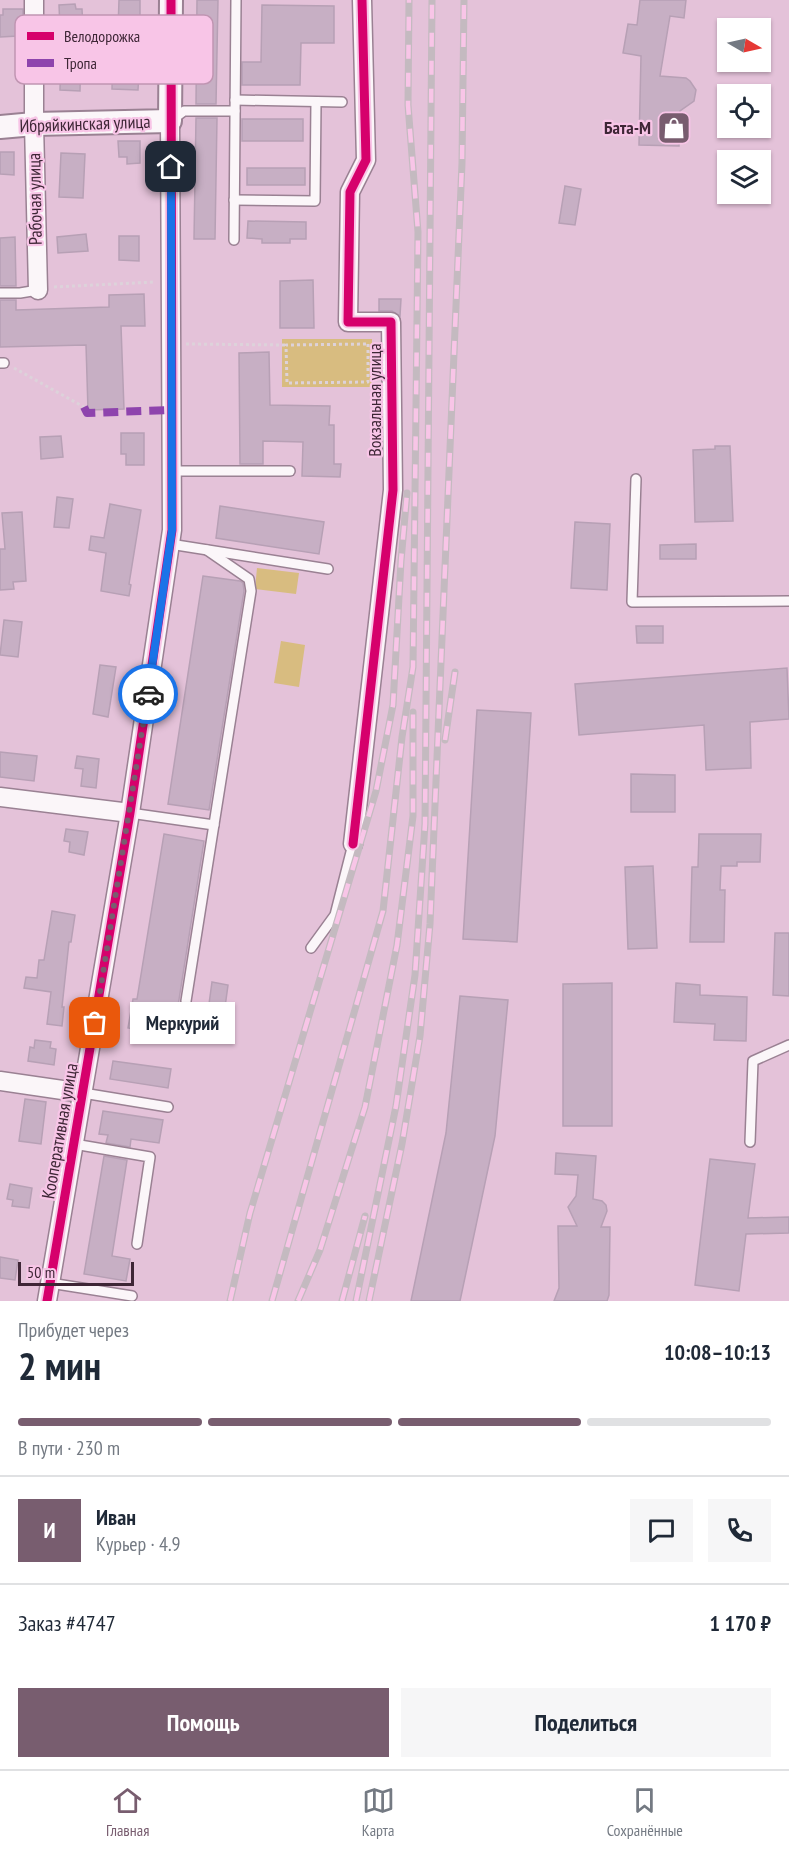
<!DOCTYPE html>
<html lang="ru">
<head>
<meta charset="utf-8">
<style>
  :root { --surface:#fff; --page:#f6f6f7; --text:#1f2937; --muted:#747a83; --line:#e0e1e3; --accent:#785d6f }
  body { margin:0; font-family:"PT Sans Narrow",sans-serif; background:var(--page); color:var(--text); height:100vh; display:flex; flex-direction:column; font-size:22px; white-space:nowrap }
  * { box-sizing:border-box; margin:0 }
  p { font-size:20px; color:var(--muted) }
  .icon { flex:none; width:33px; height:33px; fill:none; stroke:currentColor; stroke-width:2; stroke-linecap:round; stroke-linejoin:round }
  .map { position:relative; height:1301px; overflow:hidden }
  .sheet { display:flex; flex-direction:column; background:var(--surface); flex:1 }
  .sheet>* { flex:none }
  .needle { width:39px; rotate:99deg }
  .tools { position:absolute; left:717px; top:18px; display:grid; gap:12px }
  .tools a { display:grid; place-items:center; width:54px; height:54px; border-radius:0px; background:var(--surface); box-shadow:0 2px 4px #0004; font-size:30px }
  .scale { position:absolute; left:18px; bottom:15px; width:116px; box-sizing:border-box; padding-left:6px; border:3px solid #3e2636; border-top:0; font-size:16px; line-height:21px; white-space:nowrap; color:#3e2636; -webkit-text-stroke:4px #f8c5e7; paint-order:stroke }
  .pin { position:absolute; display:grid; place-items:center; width:51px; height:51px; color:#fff; margin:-26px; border-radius:12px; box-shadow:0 3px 9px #0006 }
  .courier { position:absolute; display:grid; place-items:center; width:60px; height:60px; margin:-30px; border:4px solid #1a73e8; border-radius:50%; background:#fff; color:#222; box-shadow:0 2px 8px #0007 }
  .bubble { position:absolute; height:42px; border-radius:0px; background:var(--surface); box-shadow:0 2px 4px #0004; font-size:20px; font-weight:600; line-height:42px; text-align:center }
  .overview em { font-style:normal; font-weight:600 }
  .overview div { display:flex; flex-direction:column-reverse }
  .overview { display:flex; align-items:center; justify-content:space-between; height:102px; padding:0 18px }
  h1 { font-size:39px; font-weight:600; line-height:45px }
  .bar { display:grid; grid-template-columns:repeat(4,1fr); gap:9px 6px; align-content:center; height:72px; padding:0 18px }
  .bar i { height:8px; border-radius:4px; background:var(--line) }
  .bar .selected { background:var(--accent) }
  .bar p { grid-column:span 4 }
  .line { display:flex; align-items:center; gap:15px; padding:0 18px; border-top:2px solid var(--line) }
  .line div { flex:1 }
  .round { display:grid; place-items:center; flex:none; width:63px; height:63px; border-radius:0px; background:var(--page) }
  .action { display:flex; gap:12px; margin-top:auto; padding:12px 18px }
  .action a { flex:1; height:69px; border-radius:0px; background:var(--accent); color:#fff; font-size:24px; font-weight:600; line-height:69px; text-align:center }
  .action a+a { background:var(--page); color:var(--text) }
  .tabs { display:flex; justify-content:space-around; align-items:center; height:84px; border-top:2px solid var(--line); background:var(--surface); font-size:16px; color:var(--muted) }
  .tabs a { display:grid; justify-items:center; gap:3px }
  .tabs .selected { color:var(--accent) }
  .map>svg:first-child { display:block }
  .green { fill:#d8bc80 }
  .building { fill:#c7afc4; stroke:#b7a0b5; stroke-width:1.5 }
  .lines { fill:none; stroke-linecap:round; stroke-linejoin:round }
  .service-casing { stroke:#9a8193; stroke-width:12 }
  .minor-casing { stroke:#9a8193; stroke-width:21 }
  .tertiary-casing { stroke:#9a8193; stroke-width:26 }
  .path { stroke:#ddd2da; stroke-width:3; stroke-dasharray:3 3; stroke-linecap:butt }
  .service { stroke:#fbf6f9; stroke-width:9 }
  .minor { stroke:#fbf6f9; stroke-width:18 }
  .tertiary { stroke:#fbf6f9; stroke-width:22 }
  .rail-casing { stroke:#c4bac0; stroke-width:7 }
  .rail { stroke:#f8c5e7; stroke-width:4.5; stroke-dasharray:14; stroke-linecap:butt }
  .quiet { stroke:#8e44ad; stroke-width:8; stroke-dasharray:15 8; stroke-linecap:butt }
  .cycleway-casing { stroke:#f8c5e7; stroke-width:13 }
  .cycleway { stroke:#d6006c; stroke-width:9 }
  .done { stroke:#785d6f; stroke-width:6; stroke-dasharray:0 10.8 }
  .route { stroke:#1a73e8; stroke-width:8 }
  .labels { text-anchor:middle; stroke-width:4.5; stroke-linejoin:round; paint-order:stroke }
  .street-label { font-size:18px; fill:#3e2636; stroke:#f8c5e7 }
  .poi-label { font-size:18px; font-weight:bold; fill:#3e2636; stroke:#f8c5e7; text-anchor:end }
  .key { fill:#f8c5e7; stroke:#c095b2; stroke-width:1.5 }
  .key-label { font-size:16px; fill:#3e2636 }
</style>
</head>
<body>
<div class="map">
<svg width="789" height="1301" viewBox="0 0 789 1301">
  <rect width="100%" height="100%" fill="#e4c2d9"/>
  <g class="green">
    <rect x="282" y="339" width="90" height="48"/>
    <polygon points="257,568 299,573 296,594 255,589"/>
    <polygon points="281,641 305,645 299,687 274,683"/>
  </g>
  <g class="building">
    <polygon points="119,0 140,0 140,29 118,29"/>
    <polygon points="197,0 218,0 216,104 196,104"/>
    <polygon points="640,0 686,0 684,18 670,16 660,76 686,78 690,81 696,90 694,101 680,111 679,146 639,145 641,56 623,53 628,24 637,25"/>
    <polygon points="75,4 76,9 82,9 83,28 60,28 59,5"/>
    <polygon points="262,5 334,6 334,43 301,43 300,85 242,85 242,62 261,62"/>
    <polygon points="3,9 23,9 23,21 18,21 18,36 0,37 0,15 3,15"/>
    <polygon points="61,50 81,50 80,91 60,90"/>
    <polygon points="113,51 140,52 138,90 112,89"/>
    <polygon points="196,118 217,118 215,239 194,239"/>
    <rect x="242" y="119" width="61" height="22"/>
    <polygon points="118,141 140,141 140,163 127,164 127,157 119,157"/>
    <polygon points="0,152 14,152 14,175 0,174"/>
    <polygon points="61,153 85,154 83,198 59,197"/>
    <rect x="247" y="168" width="58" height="17"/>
    <polygon points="565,186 581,189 575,225 559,223"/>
    <polygon points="248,221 306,222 306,239 290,239 290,243 262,243 262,239 247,238"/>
    <polygon points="86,234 88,251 58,253 57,237"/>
    <polygon points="119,236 139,236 139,261 119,260"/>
    <polygon points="15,237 16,286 0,286 0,238"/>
    <polygon points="313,280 314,328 280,328 280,281"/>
    <polygon points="144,294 145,326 121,326 124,409 88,410 86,345 0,347 0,300 16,300 16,310 109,307 109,295"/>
    <polygon points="379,299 401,299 400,316 392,311 379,311"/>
    <polygon points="269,352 270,405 330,406 329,425 334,425 334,464 341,464 340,477 302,476 303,442 263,441 263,464 240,464 239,353"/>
    <polygon points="121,433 144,433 144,465 126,465 126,454 121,454"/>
    <polygon points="61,436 63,457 41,459 40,437"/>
    <polygon points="715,446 730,446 733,521 695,522 693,450 715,449"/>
    <polygon points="57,497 73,499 69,528 54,527"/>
    <polygon points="110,504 141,510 129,584 131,585 129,596 101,591 106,553 89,550 91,536 104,538"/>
    <polygon points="220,506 324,522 319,554 216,538"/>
    <polygon points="22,512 26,581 13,582 14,589 0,590 0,549 5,549 2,513"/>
    <polygon points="575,522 610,524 607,590 571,588"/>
    <polygon points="696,544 696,559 660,559 660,545"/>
    <polygon points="203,576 240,581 243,583 244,591 209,810 168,804"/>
    <polygon points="4,620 22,622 18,657 0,655"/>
    <polygon points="636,626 663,626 663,643 637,643"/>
    <polygon points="100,665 116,667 108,717 93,714"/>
    <polygon points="787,668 789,719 750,722 751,768 706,770 704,725 579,735 575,684"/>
    <polygon points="477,710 531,713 517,942 463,939"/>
    <polygon points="0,752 37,756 34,781 0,777"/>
    <polygon points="77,756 99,759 96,788 81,786 83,769 75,768"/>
    <polygon points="631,774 675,775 675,812 631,812"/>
    <polygon points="66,829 88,832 84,855 69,852 70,842 64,841"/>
    <polygon points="164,834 204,841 178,1006 201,1010 196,1040 128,1028 133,999 137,999"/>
    <polygon points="699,834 761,834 760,862 737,862 737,866 721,866 720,890 725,890 724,942 690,942 692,867 698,867"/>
    <polygon points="653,866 657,948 628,949 625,867"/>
    <polygon points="52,911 75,915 71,942 69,942 62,1007 64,1007 62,1026 47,1024 51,992 24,988 26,977 37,978 39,960 44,960"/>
    <polygon points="775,933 789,933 789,996 773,995"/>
    <polygon points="212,982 228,985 225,1007 209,1004"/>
    <polygon points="612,983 612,1126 563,1126 563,984"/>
    <polygon points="676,983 700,985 700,995 747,997 746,1041 714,1040 715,1024 674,1022"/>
    <polygon points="460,996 508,1000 495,1136 460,1301 411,1301 446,1133"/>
    <polygon points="35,1040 51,1042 50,1048 56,1049 54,1065 28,1061 30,1047 34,1048"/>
    <polygon points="113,1061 171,1069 168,1088 110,1079"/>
    <polygon points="25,1099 46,1102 41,1144 19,1141"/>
    <polygon points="103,1111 163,1120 159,1143 131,1139 130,1147 106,1143 108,1135 99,1134"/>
    <polygon points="556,1153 596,1156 593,1199 602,1201 606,1205 607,1211 601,1227 610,1227 609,1295 607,1301 554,1301 559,1288 558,1226 577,1226 568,1207 576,1196 578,1175 555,1174"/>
    <polygon points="104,1156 127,1160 112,1256 130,1259 126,1281 84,1274"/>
    <polygon points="710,1159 755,1164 748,1218 789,1217 789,1233 746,1234 739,1291 695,1285"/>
    <polygon points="10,1184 32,1188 29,1208 12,1206 13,1200 7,1199"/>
    <polygon points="0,1257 18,1260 15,1280 0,1278"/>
  </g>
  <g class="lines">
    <g class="service-casing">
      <g id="service">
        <polyline points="235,100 342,102"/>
        <polyline points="172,120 184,111 235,111"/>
        <polyline points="234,200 315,201 316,102"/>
        <polyline points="234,240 236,0"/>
        <polyline points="0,293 20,293 38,290"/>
        <polyline points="0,363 4,363"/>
        <polyline points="172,471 290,471"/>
        <polyline points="636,479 632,602 789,601"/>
        <polyline points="170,544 328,569"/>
        <polyline points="130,813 214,825"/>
        <polyline points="311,948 335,915 353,844"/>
        <polyline points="186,1001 251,591 249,579 207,550"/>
        <polyline points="83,1093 168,1107"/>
        <polyline points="750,1142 753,1061 789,1045"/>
        <polyline points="74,1144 150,1157 137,1244"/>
        <polyline points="50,1283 132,1296"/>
      </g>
    </g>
    <g class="minor-casing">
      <g id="minor">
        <polyline points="34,0 34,124 38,290"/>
        <polyline points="0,797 130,813"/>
        <polyline points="353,844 393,490 391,322 348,322 350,192 366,160 362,0"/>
        <polyline points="0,1081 83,1093"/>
        <polyline points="47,1301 130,813 172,530 170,121"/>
      </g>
    </g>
    <g class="tertiary-casing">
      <polyline id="tertiary" points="0,127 34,124 170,121 171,0"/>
    </g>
    <g class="path">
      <polyline points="54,287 155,282"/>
      <polyline points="186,344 286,345"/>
      <polygon points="368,344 368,382 287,383 286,345"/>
      <polyline points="14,368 84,407"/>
    </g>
    <use href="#service" class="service"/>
    <use href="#minor" class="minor"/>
    <use href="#tertiary" class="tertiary"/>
    <g class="rail-casing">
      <g id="rail">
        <polyline points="445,740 455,672"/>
        <polyline points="230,1301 250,1213 376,791 393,705 401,561 407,493"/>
        <polyline points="272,1301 383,911 402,737 413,667 418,232 408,105 409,0"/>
        <polyline points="298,1301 320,1250 365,1107 397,945 413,816 413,712"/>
        <polyline points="342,1301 365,1216"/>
        <polyline points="356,1301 396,1106 415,975 425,824 432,0"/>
        <polyline points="369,1301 402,1144 420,1036 430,924 462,163 464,0"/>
      </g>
    </g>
    <use href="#rail" class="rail"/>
    <polyline class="quiet" points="84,407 87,413 172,410"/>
    <g class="cycleway-casing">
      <g id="cycleway">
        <polyline points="353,844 393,490 391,322 348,322 350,192 366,160 362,0"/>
        <polyline points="47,1301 130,813 172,530 171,0"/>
      </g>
    </g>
    <use href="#cycleway" class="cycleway"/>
  </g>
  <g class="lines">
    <polyline class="done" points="95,1023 148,694"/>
    <polyline class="route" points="148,694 172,530 171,167"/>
  </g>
  <defs>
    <g id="shop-square" transform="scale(1.725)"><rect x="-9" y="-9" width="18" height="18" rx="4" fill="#785d6f" stroke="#f8c5e7"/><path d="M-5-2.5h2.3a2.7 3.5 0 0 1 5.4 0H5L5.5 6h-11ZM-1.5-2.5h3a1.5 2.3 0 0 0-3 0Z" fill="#fff"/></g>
  </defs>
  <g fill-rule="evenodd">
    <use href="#shop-square" x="674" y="128"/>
  </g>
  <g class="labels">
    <g class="street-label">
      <text transform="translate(85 124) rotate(-2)" y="6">Ибряйкинская улица</text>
      <text transform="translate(35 199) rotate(-91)" y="6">Рабочая улица</text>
      <text transform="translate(375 400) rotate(-90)" y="6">Вокзальная улица</text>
      <text transform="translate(60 1131) rotate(-80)" y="6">Кооперативная улица</text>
    </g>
    <g class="poi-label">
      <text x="651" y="134">Бата-М</text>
    </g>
  </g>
  <rect x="15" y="15" width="198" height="69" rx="9" class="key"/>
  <rect x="27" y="32" width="27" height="8" fill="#d6006c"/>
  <rect x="27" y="59" width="27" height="8" fill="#8e44ad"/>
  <g class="key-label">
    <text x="64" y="42">Велодорожка</text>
    <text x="64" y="69">Тропа</text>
  </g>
</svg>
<div class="tools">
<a><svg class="needle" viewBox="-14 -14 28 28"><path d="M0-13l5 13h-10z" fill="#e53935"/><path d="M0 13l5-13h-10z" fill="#747a83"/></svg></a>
<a><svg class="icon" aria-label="locate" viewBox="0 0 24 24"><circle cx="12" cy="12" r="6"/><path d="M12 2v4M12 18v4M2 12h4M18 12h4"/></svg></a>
<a><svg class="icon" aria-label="layers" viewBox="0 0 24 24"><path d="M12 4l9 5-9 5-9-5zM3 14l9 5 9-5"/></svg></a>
</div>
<div class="scale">50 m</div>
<div class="pin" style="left:95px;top:1023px;background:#ea580c"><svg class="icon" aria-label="bag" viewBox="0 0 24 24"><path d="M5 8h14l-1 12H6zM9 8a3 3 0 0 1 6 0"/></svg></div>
<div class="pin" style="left:171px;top:167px;background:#1f2937"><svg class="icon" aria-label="home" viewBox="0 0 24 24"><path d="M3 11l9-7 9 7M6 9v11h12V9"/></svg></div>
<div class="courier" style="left:148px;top:694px"><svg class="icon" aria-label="car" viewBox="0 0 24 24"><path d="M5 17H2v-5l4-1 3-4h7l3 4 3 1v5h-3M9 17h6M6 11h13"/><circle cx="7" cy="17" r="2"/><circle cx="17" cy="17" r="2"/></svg></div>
<div class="bubble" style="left:130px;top:1002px;width:105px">Меркурий</div>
</div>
<section class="sheet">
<div class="overview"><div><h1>2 мин</h1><p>Прибудет через</p></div><em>10:08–10:13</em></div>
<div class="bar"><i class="selected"></i><i class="selected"></i><i class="selected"></i><i></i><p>В пути · 230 m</p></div>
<div class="line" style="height:108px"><b class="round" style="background:var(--accent);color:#fff">И</b><div><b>Иван</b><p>Курьер · 4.9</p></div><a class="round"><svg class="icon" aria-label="chat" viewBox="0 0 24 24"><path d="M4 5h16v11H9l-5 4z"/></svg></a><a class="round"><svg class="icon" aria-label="phone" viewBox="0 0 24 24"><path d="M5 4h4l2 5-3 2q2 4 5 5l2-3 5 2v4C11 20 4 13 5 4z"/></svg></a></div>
<div class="line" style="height:78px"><div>Заказ #4747</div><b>1 170 ₽</b></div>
<div class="action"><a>Помощь</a><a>Поделиться</a></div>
</section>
<nav class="tabs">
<a class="selected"><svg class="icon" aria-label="home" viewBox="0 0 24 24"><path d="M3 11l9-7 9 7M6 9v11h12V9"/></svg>Главная</a>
<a><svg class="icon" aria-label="map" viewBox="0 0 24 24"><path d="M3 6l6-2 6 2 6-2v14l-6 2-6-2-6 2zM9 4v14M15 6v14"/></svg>Карта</a>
<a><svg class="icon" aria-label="saved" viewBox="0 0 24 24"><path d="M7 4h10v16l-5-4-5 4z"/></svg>Сохранённые</a>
</nav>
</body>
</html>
